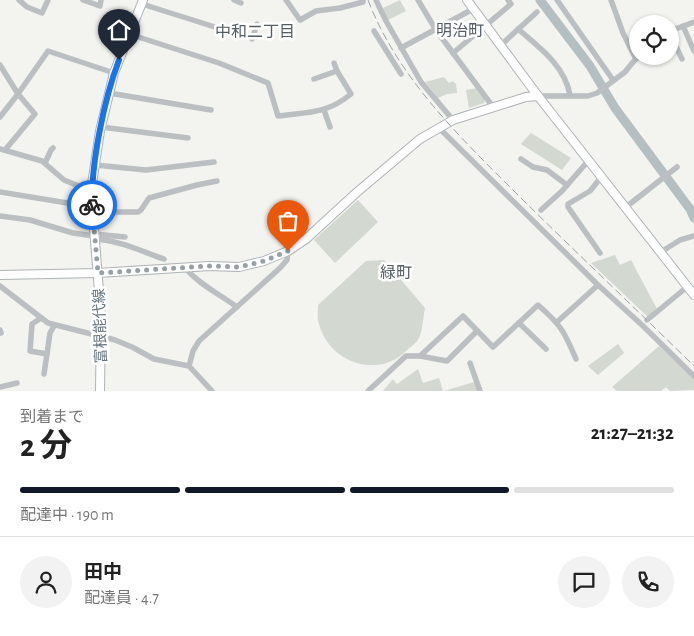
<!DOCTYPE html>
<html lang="ja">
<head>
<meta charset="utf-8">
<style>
  :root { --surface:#fff; --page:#f2f2f2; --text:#222; --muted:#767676; --line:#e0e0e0; --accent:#111827 }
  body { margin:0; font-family:"Alegreya Sans","Noto Sans JP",sans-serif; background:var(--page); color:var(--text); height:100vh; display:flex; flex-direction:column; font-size:19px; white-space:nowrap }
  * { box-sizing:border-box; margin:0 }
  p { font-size:16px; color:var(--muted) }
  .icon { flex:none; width:28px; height:28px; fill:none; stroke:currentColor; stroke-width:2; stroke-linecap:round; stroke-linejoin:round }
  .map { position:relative; height:391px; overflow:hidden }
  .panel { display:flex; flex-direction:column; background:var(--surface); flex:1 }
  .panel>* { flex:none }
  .fabs { position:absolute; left:629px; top:15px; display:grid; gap:10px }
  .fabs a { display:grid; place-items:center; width:50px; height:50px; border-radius:50%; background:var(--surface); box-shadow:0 1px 4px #0004; font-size:25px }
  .pin { position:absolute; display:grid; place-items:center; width:42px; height:42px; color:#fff; margin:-51px -21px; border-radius:50% 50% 50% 0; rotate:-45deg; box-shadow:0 0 5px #0007 }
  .pin .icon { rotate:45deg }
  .courier { position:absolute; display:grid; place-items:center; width:50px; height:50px; margin:-25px; border:4px solid #1a73e8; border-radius:50%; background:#fff; color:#222; box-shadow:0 1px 6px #0007 }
  .headline em { font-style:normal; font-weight:700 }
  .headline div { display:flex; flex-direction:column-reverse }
  .headline { display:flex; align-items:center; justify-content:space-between; height:85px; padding:0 20px }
  h1 { font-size:32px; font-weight:700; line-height:38px }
  .bar { display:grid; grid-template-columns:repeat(4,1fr); gap:8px 5px; align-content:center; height:60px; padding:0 20px }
  .bar i { height:6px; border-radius:4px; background:var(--line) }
  .bar .selected { background:var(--accent) }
  .bar p { grid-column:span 4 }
  .line { display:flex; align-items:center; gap:12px; padding:0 20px; border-top:1px solid var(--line) }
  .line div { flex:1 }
  .round { display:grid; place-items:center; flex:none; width:52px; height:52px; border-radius:26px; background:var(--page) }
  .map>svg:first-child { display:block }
  .green { fill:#d3d8d0 }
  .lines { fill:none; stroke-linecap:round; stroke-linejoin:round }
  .river { stroke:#b4bfc2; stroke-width:9 }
  .secondary-casing { stroke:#aeb3b6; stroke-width:10 }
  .street { stroke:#bbbfc1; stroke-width:5.5 }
  .secondary { stroke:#fff; stroke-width:8 }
  .rail { stroke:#9da3a7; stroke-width:1; stroke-dasharray:8 4; stroke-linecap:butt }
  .done { stroke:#97a0a5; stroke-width:5; stroke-dasharray:0 9 }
  .route { stroke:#1a73e8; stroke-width:6 }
  .labels { text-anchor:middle; stroke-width:5; stroke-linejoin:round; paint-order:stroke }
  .street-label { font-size:15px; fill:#66747d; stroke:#fff }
  .neighbourhood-label { font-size:16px; fill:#535d63; stroke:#fff }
</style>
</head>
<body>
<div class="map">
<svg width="694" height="391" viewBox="0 0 694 391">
  <rect width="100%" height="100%" fill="#f3f3f0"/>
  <g class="green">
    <polygon points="400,0 406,11 388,20 383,8"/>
    <polygon points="444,77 449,83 453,81 456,84 457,93 447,94 438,98 425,82"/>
    <polygon points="477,88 485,100 484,103 469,108 466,90"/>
    <polygon points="531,133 571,158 562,170 521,144"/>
    <polygon points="358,200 378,222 335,263 314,240"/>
    <polygon points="615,255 620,265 631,260 657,309 649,318 591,263"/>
    <path d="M 384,260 L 425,308 C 423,317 423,329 419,338 C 417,343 409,348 405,352 C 376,379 329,362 319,324 C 317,319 318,311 318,305 L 366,261 Z"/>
    <polygon points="618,344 624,353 598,375 588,366"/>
    <polygon points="659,346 694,379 694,390 670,391 666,387 661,391 617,391 612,387"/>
    <polygon points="418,369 423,383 439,378 443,391 383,391 393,379 397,384"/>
    <polygon points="474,382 478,391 444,391"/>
  </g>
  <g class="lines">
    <polyline class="river" points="540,0 590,66 615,108 690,209 694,218"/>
    <g class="secondary-casing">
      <g id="secondary">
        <polyline points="467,0 538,96 694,295"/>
        <polyline points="0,275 98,273 209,266 239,267 264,261 288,251 306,239 356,193 420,139 453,120 526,97 538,96"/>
        <polyline points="100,391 101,316 91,191 100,131 114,73 143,0"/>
      </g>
    </g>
    <g class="street">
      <polyline points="19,0 27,7 42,13 48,0"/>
      <polyline points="83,0 100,6 101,0"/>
      <polyline points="234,0 241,3"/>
      <polyline points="286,0 300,20 316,11 340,8 363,2 363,0"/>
      <polyline points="376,0 386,21 421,82 453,120"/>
      <polyline points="418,0 436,30 493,107"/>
      <polyline points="557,0 613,80"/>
      <polyline points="611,0 623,33 636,59"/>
      <polyline points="142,4 218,28"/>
      <polyline points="683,26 694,51"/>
      <path d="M 518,29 C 539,47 565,66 570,95"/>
      <polyline points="374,31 401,74"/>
      <polyline points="670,31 694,22"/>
      <path d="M 129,34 L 219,63 L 268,83 L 278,116 C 308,112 327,114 351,94 L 337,71 L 334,63"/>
      <polyline points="670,34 682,59"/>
      <polyline points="252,39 257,24"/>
      <polyline points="501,45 537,12"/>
      <polyline points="401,48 473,9"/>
      <polyline points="453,53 511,4 508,0"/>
      <polyline points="0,65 18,94 35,114 5,150"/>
      <polyline points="314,79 337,71"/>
      <polyline points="109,93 211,110"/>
      <polyline points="538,96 588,96 597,93 625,72 638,56"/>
      <polyline points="324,110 330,127"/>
      <polyline points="0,117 18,94 48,51 114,73"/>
      <polyline points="101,127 188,138"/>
      <polyline points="439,128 598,285 642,325 694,376"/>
      <polyline points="0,149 42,161 64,180 91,191"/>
      <polyline points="521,159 533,167 547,170 567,185"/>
      <polyline points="45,163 51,150 53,148"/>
      <polyline points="95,165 146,170 214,162"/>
      <polyline points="0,192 92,207"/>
      <polyline points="626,207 677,167"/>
      <polyline points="541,210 562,191 589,160"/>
      <polyline points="93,212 138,212 141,210 149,198 197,185 217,181"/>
      <polyline points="0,216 30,220 73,233 94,236"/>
      <polyline points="94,234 125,237"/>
      <path d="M 94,239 C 118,240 141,251 164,259"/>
      <polyline points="661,252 680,240 694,236"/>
      <polyline points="600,253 568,207 568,204 590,191 602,176"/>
      <path d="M 185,268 C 199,284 219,294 237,307"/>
      <polyline points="0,286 48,323 115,340 132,347 154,359 189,366 212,391"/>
      <polyline points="41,318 32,324 30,351 47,354"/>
      <polyline points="647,320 687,287"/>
      <polyline points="557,322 598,285"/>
      <polyline points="519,323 546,349"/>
      <polyline points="0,330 1,333"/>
      <path d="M 420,356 L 463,316 L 493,347 L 538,305 C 561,325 564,331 576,359"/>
      <polyline points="470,363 480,391"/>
      <polyline points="189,366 193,351 199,341 280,268 287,260 288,251"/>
      <polyline points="44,374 50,333 54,326"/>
      <polyline points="0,387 17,383"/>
      <polyline points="368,391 406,356 420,356 447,361 477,331"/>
    </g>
    <use href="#secondary" class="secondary"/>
    <path class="rail" d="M 368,0 C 399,81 465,142 525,202 C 581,257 638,311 694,366"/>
  </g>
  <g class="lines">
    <polyline class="done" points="92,205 98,273 209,266 239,267 264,261 288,251"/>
    <path class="route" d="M 92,205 C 91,164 104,99 119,60"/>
  </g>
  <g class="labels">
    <g class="street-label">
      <text transform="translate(100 326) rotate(-92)" y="5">富根能代線</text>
    </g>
    <g class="neighbourhood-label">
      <text x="460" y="36">明治町</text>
      <text x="255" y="37">中和二丁目</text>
      <text x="396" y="278">緑町</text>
    </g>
  </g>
</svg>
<div class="fabs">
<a><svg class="icon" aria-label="locate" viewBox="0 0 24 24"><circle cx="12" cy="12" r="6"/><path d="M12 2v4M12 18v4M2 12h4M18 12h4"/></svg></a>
</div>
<div class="pin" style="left:288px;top:251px;background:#ea580c"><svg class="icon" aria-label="bag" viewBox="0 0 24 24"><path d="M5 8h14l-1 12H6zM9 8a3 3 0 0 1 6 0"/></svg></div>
<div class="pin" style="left:119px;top:60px;background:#1f2937"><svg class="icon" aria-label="home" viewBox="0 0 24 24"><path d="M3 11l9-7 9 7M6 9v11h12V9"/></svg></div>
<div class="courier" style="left:92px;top:205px"><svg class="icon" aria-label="bike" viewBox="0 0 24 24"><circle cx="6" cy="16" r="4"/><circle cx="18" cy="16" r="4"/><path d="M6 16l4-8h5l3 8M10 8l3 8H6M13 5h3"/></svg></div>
</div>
<section class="panel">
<div class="headline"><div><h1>2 分</h1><p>到着まで</p></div><em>21:27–21:32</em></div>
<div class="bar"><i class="selected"></i><i class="selected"></i><i class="selected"></i><i></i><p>配達中 · 190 m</p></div>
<div class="line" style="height:90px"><a class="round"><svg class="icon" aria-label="person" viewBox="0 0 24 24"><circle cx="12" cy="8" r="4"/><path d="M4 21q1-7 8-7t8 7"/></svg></a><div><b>田中</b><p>配達員 · 4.7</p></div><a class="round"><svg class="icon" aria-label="chat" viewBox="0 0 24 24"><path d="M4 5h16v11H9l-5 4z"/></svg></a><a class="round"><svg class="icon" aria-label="phone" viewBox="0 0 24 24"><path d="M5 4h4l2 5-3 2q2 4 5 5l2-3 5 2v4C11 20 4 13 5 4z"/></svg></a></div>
</section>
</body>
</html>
